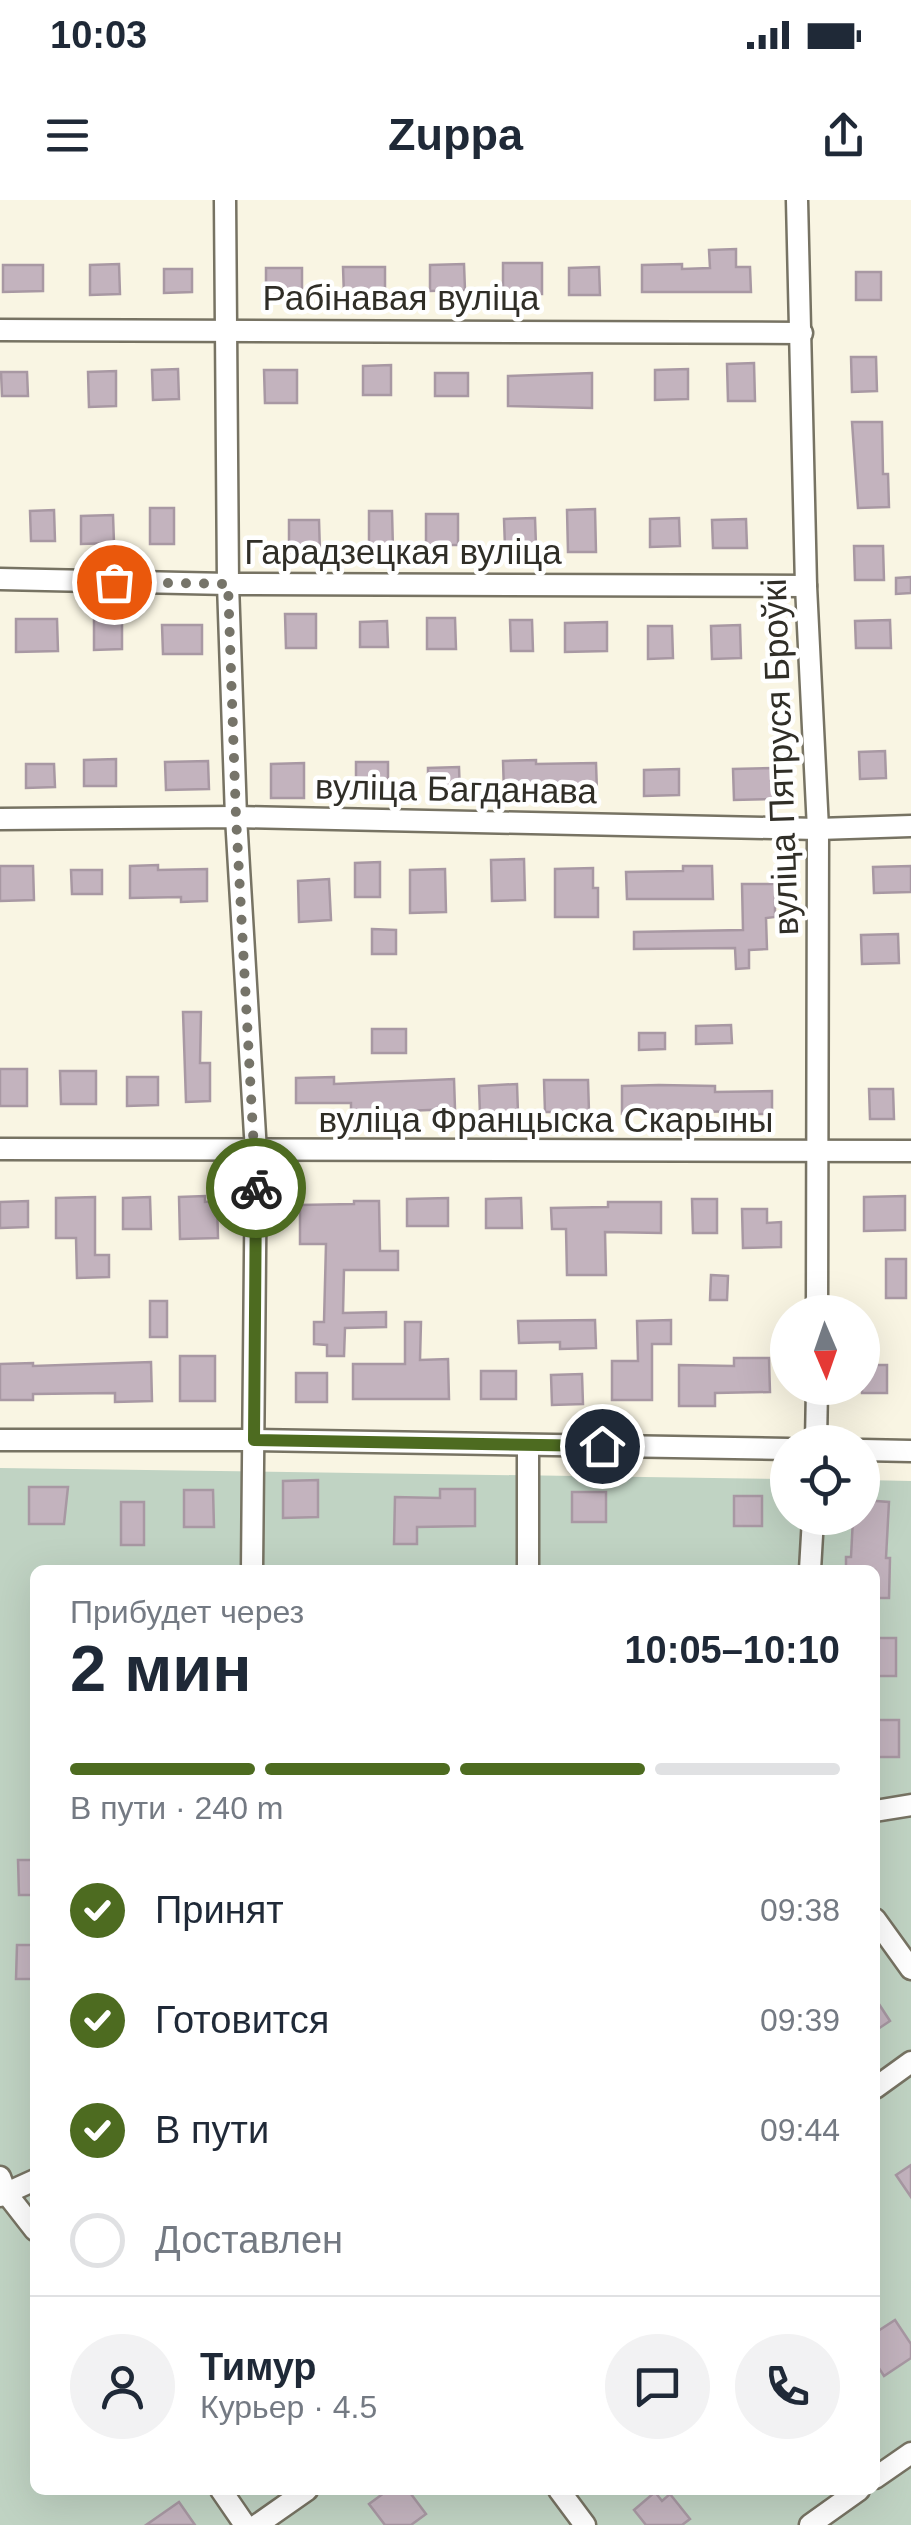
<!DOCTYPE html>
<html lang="ru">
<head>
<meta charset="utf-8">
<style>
  :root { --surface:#fff; --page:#f2f2f3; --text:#1f2937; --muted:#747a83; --line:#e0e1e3; --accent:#4d6b20 }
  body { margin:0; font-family:Arial,sans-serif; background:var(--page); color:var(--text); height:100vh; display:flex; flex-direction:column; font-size:38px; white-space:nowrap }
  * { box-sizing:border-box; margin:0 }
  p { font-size:32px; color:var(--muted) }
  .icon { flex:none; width:55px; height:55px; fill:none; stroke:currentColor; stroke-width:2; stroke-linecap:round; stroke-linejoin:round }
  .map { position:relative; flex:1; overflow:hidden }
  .panel { position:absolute; left:30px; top:1365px; width:850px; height:930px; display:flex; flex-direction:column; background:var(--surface); border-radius:15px; box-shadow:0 10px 40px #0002 }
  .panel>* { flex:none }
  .needle { width:65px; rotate:178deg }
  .controls { position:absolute; left:770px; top:1095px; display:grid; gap:20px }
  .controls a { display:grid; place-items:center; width:110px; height:110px; border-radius:50%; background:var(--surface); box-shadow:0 10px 40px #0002; font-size:50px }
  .pin { position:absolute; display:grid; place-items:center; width:85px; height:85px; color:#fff; margin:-42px; border:5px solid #fff; border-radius:50%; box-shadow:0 2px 10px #0007 }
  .courier { position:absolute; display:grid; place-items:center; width:100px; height:100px; margin:-50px; border:8px solid #4d6b20; border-radius:50%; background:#fff; color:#222; box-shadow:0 2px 12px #0007 }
  .head em { font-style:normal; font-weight:800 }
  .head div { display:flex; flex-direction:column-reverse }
  .head { display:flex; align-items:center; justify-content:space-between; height:170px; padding:0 40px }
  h1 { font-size:65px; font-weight:800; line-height:75px }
  .bar { display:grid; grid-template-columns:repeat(4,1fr); gap:15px 10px; align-content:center; height:120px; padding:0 40px }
  .bar i { height:12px; border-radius:8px; background:var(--line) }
  .bar .current { background:var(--accent) }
  .bar p { grid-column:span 4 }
  .line { display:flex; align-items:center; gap:25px; padding:0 40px; border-top:2px solid var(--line) }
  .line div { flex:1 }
  .round { display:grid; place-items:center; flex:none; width:105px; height:105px; border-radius:52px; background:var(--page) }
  ol { padding:0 40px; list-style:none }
  li { display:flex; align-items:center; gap:30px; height:110px }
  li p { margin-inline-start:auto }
  li .icon { padding:10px; border-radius:50%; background:var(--accent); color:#fff; stroke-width:4 }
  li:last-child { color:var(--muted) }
  li i { width:55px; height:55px; border:5px solid var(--line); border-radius:50% }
  .status { display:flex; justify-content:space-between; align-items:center; height:70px; padding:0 50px; background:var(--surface); direction:ltr }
  .status svg { height:28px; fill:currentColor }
  header { display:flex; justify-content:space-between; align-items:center; height:130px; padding:0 40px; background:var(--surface); font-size:45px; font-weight:800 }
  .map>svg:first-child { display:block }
  .green { fill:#c0d3c3; fill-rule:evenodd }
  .building { fill:#c3b3be; stroke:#a898a3; stroke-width:2.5 }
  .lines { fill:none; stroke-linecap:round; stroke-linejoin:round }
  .minor-casing { stroke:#777363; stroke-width:25 }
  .minor { stroke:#fff; stroke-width:20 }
  .done { stroke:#767469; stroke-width:10; stroke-dasharray:0 18 }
  .route { stroke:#4d6b20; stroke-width:12 }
  .labels { text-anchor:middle; stroke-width:9; stroke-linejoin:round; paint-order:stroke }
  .street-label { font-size:35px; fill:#302e27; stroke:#fff }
</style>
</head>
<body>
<div class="status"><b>10:03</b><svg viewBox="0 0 49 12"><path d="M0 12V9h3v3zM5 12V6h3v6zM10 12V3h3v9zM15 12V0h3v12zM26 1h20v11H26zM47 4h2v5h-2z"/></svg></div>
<header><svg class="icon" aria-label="menu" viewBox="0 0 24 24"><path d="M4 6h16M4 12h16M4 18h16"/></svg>Zuppa<svg class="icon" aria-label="share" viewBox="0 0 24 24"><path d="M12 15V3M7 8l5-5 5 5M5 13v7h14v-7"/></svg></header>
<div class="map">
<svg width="911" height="2325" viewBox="0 0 911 2325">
  <rect width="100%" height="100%" fill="#f9f5e3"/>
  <path class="green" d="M 0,1268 L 787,1279 L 788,1318 L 862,1318 L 863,1280 L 911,1281 L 911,2325 L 0,2325 ZM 35,1370 L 875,1370 L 875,2290 L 35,2290 Z"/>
  <g class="building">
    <polygon points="736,49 736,67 750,67 751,92 642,92 642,65 682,64 682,69 710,68 709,50"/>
    <rect x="503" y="63" width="39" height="31"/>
    <polygon points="119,64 120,94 90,95 90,65"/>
    <polygon points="464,64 465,90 430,91 430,65"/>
    <polygon points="3,65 43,65 43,91 3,92"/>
    <polygon points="343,67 385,67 385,95 344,96"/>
    <polygon points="599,67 600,95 569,95 569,68"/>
    <rect x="266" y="68" width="36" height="27"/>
    <polygon points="164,69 192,69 192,92 164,93"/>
    <rect x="856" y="72" width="25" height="28"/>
    <polygon points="851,157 876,157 877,191 852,192"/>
    <polygon points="754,163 755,201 728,201 727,164"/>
    <polygon points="391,165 391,195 363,195 363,166"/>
    <polygon points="178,169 179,199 153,200 152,170"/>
    <polygon points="688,169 688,199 655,200 655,170"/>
    <polygon points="264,170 297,170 297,203 265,203"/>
    <polygon points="116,171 116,206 89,207 88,172"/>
    <polygon points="1,172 27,172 28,196 2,196"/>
    <rect x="435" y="173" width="33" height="23"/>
    <polygon points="592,173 592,208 508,206 508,176"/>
    <polygon points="852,222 882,222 883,274 888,274 889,307 858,308"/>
    <rect x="150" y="308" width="24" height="36"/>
    <polygon points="595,309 596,352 568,352 567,310"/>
    <polygon points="54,310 55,341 31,341 30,311"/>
    <polygon points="369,311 392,311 393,350 369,351"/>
    <rect x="426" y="314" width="32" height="31"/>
    <polygon points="113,315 114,343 81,344 81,316"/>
    <polygon points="535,318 536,346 505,347 504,319"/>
    <polygon points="679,318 680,346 650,347 650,319"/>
    <polygon points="746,319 747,348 713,348 712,320"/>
    <polygon points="289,320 319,320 320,353 289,353"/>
    <polygon points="854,346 883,346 884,380 855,380"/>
    <polygon points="911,377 911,393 896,394 896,378"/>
    <polygon points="285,414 316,414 316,448 286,448"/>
    <polygon points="94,418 122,418 122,449 94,450"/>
    <polygon points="427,418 455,418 456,449 427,449"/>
    <polygon points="16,419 57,419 58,451 16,452"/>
    <polygon points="510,420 532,420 533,451 511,451"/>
    <polygon points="890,420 891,448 856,448 855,421"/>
    <polygon points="387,421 388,447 360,447 360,422"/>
    <polygon points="607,422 607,451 565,452 565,423"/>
    <polygon points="162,425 202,425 202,454 163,454"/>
    <polygon points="740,425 741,458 712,459 711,426"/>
    <polygon points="648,426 672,426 673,458 648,459"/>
    <polygon points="885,551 886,578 860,579 859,552"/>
    <polygon points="116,559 116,586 84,586 84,560"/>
    <polygon points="536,560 536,564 596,563 597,592 504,592 503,561"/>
    <polygon points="208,561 209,589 166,590 165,562"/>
    <rect x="356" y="562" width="32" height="32"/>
    <polygon points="304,563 304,598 271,598 271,564"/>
    <polygon points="26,564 54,564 55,587 26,588"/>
    <polygon points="459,567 460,596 428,597 428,568"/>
    <polygon points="773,568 774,599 734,600 733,569"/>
    <polygon points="679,569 679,595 644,596 644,570"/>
    <polygon points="524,659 525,700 492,701 491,660"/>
    <polygon points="380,662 380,697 355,697 355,663"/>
    <polygon points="158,665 158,670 207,669 207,701 181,702 181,697 130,698 130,666"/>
    <polygon points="0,666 33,666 34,700 0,701"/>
    <polygon points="683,666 712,666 713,699 627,699 626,672 683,671"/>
    <polygon points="911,666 911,692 874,693 873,667"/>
    <polygon points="593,668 593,688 598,688 598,717 555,717 555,669"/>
    <polygon points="445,669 446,712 410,713 410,670"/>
    <polygon points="71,670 102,670 102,694 72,694"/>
    <polygon points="329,679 331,720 299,722 298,681"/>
    <polygon points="742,684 775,684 775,717 766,718 767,749 749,750 749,768 736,769 735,748 634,749 634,732 743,730"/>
    <polygon points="372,729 396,730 396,754 372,754"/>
    <polygon points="898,734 899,763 862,764 861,735"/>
    <polygon points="183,812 201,812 200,863 210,863 210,901 186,902"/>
    <polygon points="731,825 732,843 696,844 696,826"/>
    <rect x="372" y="829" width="34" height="24"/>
    <polygon points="639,833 665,833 665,849 639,850"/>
    <rect x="0" y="869" width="27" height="37"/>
    <polygon points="60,871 96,871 96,904 61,904"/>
    <polygon points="127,877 158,877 158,905 127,906"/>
    <polygon points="334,877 334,884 454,879 455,909 351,913 351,903 296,903 296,878"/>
    <polygon points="544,880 588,880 589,912 545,912"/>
    <polygon points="517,884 518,913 480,914 479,886"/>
    <polygon points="659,885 715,886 715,892 772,891 772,914 740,914 740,911 622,914 622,886"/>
    <polygon points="869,889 893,889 894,919 870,919"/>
    <polygon points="205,996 205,1002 217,1001 218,1038 180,1039 179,997"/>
    <polygon points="905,996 905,1030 864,1031 864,997"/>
    <polygon points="95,997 95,1055 109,1055 109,1077 77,1078 76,1038 56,1038 56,998"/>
    <polygon points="150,997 151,1029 123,1029 123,998"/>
    <polygon points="448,998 448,1026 407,1026 407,999"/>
    <polygon points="521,998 522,1028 486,1028 486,999"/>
    <polygon points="692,999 717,999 717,1033 693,1033"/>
    <polygon points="28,1001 28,1027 0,1028 0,1002"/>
    <polygon points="354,1001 379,1001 380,1051 398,1051 398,1070 344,1070 343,1113 386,1112 386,1127 345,1128 344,1156 327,1156 327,1145 314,1144 314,1122 324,1122 326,1044 300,1044 300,1005 354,1004"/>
    <polygon points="608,1002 661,1002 661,1033 605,1032 606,1075 567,1075 566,1029 552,1029 551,1008 608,1007"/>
    <polygon points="742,1009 767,1009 767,1023 781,1022 781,1047 743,1048"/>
    <rect x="886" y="1059" width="20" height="39"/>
    <polygon points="711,1075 728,1076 727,1100 710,1100"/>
    <rect x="150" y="1101" width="17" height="36"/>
    <polygon points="595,1120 596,1148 560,1149 560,1142 519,1143 518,1121"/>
    <polygon points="671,1120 671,1144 652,1144 652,1200 612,1200 612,1161 638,1161 637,1121"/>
    <polygon points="405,1122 421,1122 420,1160 448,1159 449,1199 353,1199 353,1164 405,1164"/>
    <rect x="180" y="1156" width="35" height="45"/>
    <polygon points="734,1158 769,1158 770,1192 715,1193 715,1206 679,1206 679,1165 734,1166"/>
    <polygon points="151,1162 152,1201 115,1202 115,1193 33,1194 33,1200 0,1200 0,1164 33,1163 33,1166"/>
    <rect x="862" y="1165" width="25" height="28"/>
    <rect x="481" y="1171" width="35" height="28"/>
    <rect x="296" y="1173" width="31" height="29"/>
    <polygon points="582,1174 583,1204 552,1205 551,1175"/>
    <polygon points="318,1280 318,1317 283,1318 283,1281"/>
    <polygon points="29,1287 68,1287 64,1324 29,1324"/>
    <polygon points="440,1289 475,1289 475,1326 417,1327 417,1344 394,1344 395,1297 440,1298"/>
    <polygon points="184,1290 213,1290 214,1327 184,1327"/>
    <rect x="572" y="1292" width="34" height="30"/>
    <rect x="734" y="1296" width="28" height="30"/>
    <polygon points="862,1300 889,1302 886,1358 890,1358 889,1398 875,1398 875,1370 846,1370 846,1357 851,1357 853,1318 862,1318"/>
    <rect x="121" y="1302" width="23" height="43"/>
    <rect x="875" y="1438" width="21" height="38"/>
    <rect x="875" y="1520" width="24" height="37"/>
    <polygon points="18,1660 35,1660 35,1695 19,1695"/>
    <polygon points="17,1745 35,1745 35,1779 16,1779"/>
    <polygon points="875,1798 890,1821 875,1831"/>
    <polygon points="911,1965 911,1997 896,1975"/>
    <polygon points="895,2120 911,2144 911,2158 884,2176 875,2162 875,2133"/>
    <polygon points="388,2290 408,2290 426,2314 411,2325 385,2325 369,2304"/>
    <polygon points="655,2292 662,2301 670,2294 690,2319 682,2325 646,2325 634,2310"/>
    <polygon points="179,2302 195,2325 146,2325"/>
  </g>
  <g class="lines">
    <g class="minor-casing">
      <g id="minor">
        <polyline points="225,0 228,384 236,617 256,952 252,1370"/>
        <polyline points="797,0 806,386 818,629 817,1112"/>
        <polyline points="0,130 802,133"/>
        <polyline points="0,379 228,384 806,386"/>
        <polyline points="0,619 236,617 818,629 911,626"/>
        <polyline points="0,949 911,951"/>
        <polyline points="0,1240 254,1240 788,1249"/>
        <polyline points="816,1242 817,1188"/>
        <polyline points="862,1250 911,1251"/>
        <polyline points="528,1370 528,1245"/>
        <polyline points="810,1370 813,1318"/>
        <polyline points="875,1611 911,1605"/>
        <polyline points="875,1719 911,1769"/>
        <polyline points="875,1888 911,1862"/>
        <polyline points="0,1977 6,1993 35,2030"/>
        <polyline points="0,1996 35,1980"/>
        <polyline points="875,2278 911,2253"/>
        <polyline points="221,2290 245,2325"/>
        <polyline points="559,2290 585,2325"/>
        <polyline points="257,2325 307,2290"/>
        <polyline points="810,2325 859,2290"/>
      </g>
    </g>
    <use href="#minor" class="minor"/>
  </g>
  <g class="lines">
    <polyline class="done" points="114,382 228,384 236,617 256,988"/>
    <polyline class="route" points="256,988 254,1240 602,1246"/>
  </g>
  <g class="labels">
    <g class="street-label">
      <text x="401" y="110">Рабінавая вуліца</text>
      <text x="403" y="364">Гарадзецкая вуліца</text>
      <text transform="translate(780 557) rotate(-92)" y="12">вуліца Пятруся Броўкі</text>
      <text transform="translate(456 589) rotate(1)" y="12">вуліца Багданава</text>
      <text x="546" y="932">вуліца Францыска Скарыны</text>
    </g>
  </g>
</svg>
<div class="controls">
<a><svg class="needle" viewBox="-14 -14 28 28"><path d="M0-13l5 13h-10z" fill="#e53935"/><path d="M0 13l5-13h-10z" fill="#747a83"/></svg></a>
<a><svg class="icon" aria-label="locate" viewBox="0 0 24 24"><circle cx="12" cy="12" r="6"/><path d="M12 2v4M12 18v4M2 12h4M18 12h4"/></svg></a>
</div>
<div class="pin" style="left:114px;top:382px;background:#ea580c"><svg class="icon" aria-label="bag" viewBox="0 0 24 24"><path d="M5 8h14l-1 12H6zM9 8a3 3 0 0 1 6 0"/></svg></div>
<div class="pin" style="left:602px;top:1246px;background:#1f2937"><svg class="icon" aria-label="home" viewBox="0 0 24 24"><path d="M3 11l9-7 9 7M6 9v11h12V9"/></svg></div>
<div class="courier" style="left:256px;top:988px"><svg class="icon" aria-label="bike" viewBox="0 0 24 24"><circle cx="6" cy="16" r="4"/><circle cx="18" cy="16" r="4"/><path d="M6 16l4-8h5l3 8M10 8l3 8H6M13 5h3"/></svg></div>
<section class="panel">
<div class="head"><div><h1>2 мин</h1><p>Прибудет через</p></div><em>10:05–10:10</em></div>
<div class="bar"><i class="current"></i><i class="current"></i><i class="current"></i><i></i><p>В пути · 240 m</p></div>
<ol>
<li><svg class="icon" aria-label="check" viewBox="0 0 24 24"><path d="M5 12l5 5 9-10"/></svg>Принят<p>09:38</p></li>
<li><svg class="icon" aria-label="check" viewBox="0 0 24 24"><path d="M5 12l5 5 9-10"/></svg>Готовится<p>09:39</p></li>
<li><svg class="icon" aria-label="check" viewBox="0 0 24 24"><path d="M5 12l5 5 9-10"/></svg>В пути<p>09:44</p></li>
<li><i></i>Доставлен</li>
</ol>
<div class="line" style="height:180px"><a class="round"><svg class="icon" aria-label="person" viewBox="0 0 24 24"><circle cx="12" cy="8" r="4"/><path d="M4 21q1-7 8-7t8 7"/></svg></a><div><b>Тимур</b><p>Курьер · 4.5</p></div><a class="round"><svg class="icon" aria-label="chat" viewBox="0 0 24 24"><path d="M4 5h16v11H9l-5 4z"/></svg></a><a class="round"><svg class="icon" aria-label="phone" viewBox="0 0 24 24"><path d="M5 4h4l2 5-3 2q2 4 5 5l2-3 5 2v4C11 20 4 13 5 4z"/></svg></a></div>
</section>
</div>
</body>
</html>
